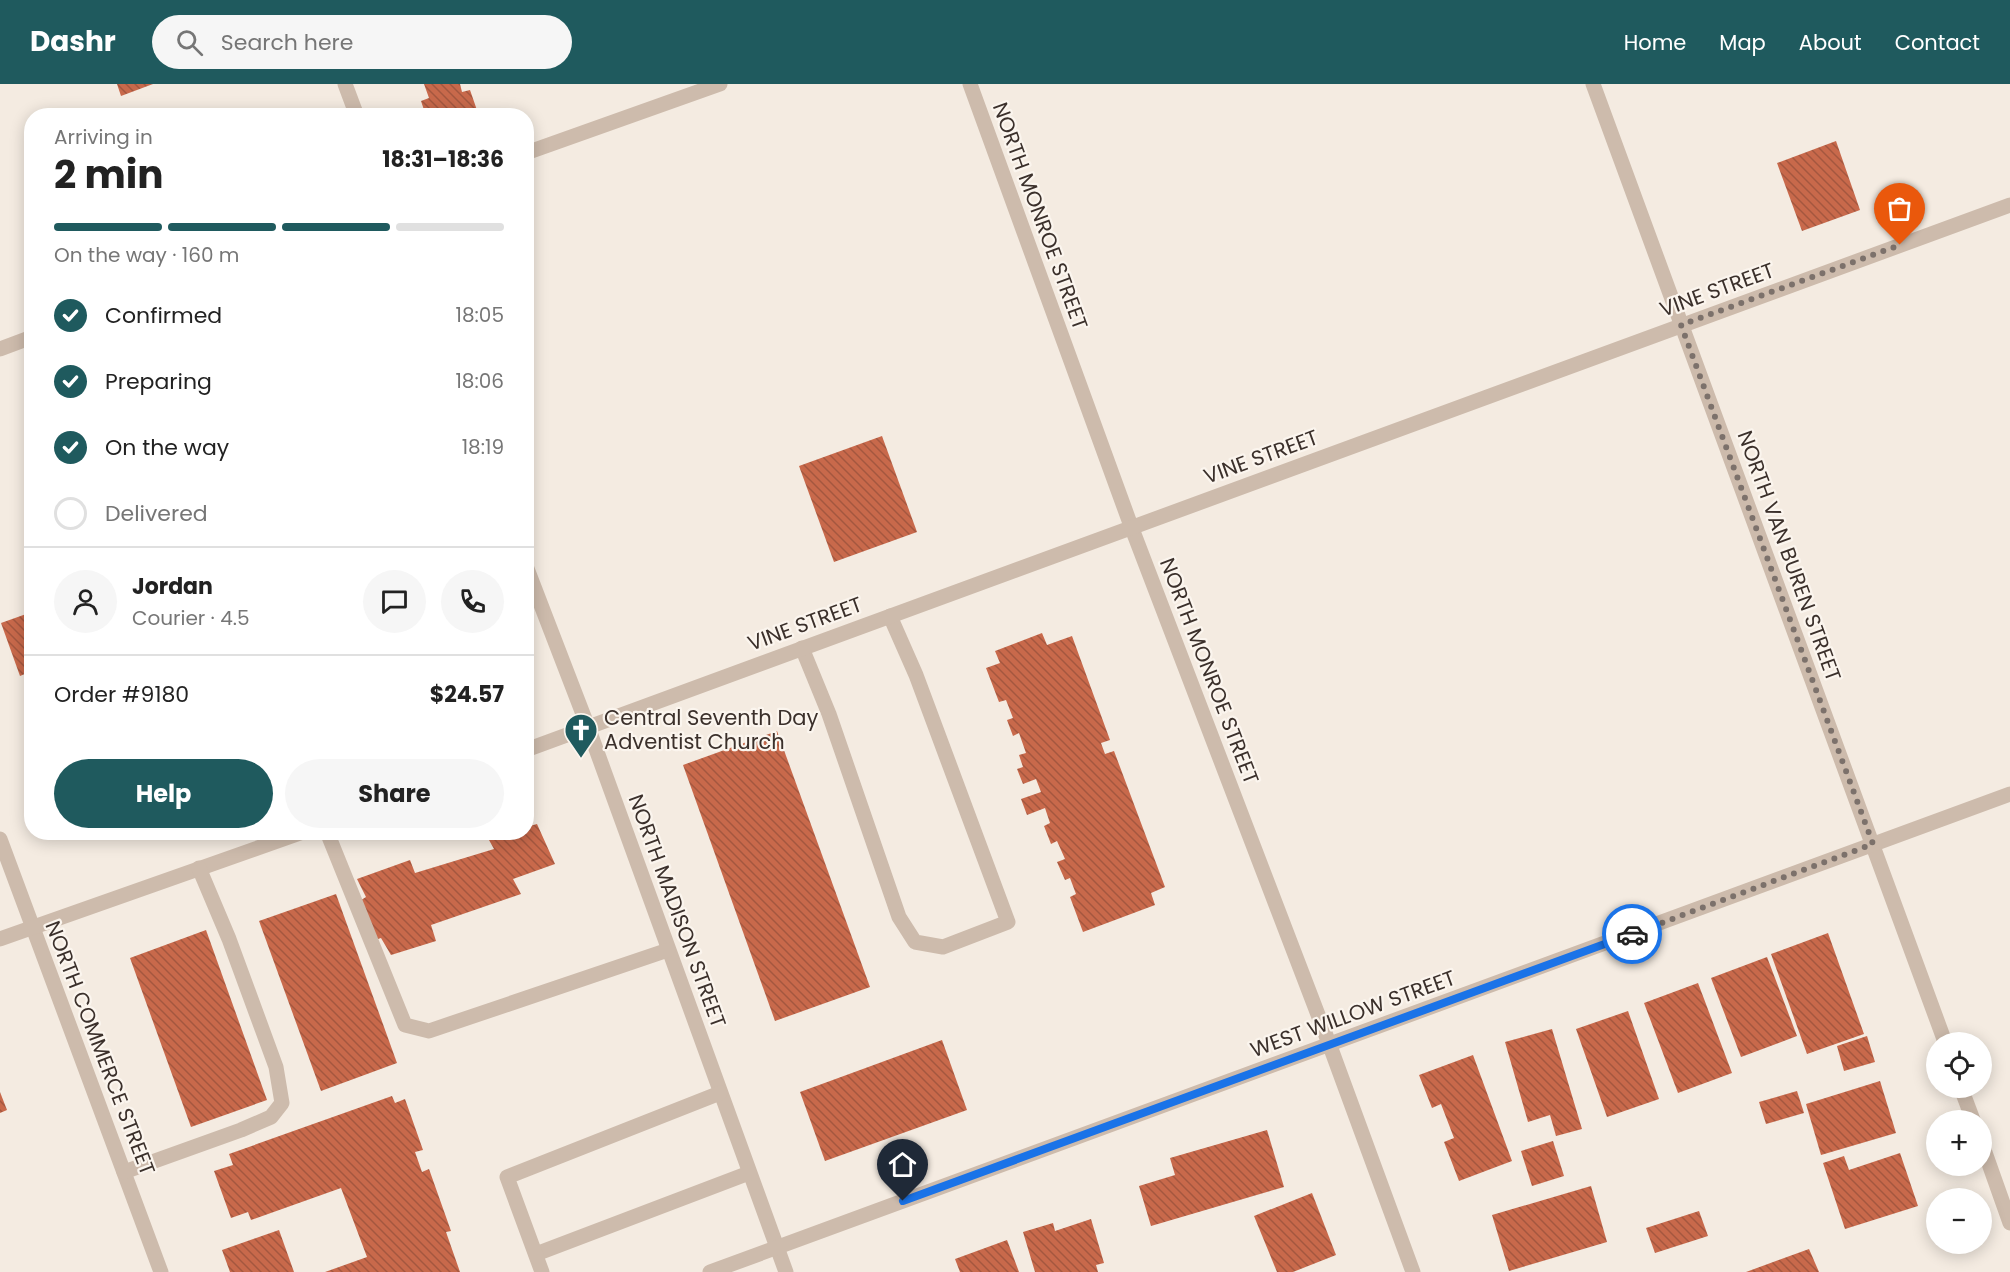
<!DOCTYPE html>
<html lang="en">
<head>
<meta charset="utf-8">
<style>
  :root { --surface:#fff; --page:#f6f6f6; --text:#222; --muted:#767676; --line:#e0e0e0; --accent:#1f5a5e }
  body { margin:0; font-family:Poppins,sans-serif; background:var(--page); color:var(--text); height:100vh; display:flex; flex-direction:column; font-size:22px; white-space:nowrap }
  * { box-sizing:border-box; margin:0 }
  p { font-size:20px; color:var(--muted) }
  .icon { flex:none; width:33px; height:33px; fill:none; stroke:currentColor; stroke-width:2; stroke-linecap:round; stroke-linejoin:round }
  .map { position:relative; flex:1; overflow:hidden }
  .side { position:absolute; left:24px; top:24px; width:510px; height:732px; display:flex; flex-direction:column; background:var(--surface); border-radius:24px; box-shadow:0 3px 15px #0003 }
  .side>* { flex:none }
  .buttons { position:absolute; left:1926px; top:948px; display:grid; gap:12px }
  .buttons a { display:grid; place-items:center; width:66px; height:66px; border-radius:50%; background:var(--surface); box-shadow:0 3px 15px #0003; font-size:30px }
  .pin { position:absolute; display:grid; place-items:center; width:51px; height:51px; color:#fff; margin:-62px -26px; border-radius:50% 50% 50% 0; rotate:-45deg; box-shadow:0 0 6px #0007 }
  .pin .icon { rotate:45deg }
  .courier { position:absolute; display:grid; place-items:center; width:60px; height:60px; margin:-30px; border:4px solid #1a73e8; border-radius:50%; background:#fff; color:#222; box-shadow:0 2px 8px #0007 }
  .head em { font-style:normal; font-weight:700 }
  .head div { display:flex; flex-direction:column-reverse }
  .head { display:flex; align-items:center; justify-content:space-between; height:102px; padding:0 30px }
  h1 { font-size:39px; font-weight:700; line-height:45px }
  .bar { display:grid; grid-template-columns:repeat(4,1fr); gap:9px 6px; align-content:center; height:72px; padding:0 30px }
  .bar i { height:8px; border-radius:4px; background:var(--line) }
  .bar .on { background:var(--accent) }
  .bar p { grid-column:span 4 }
  .line { display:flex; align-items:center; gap:15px; padding:0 30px; border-top:2px solid var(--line) }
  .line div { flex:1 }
  .round { display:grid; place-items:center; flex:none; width:63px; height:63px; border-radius:32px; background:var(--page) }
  ol { padding:0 30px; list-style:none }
  li { display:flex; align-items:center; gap:18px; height:66px }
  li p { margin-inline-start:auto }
  li .icon { padding:6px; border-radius:50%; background:var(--accent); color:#fff; stroke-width:4 }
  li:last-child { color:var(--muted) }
  li i { width:33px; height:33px; border:3px solid var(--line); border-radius:50% }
  .cta { display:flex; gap:12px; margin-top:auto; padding:12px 30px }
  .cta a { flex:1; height:69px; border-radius:36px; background:var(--accent); color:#fff; font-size:24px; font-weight:700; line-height:69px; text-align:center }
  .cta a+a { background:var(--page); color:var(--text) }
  header { display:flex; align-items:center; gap:36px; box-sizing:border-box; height:84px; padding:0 30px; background:var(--accent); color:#fff }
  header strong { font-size:28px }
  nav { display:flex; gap:33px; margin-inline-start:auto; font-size:21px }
  .search { width:420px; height:54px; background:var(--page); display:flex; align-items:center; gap:15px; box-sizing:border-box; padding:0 21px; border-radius:33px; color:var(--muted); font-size:22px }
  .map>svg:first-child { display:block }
  .building { fill:url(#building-back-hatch) }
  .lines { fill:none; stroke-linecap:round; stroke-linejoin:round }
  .minor { stroke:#cdbbac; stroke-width:15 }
  .done { stroke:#7c716b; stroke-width:6; stroke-dasharray:0 10.8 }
  .route { stroke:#1a73e8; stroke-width:8 }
  .labels { text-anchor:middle; stroke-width:4.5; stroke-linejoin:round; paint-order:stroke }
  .street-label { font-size:21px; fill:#3b302b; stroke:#fbf5ee }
  .poi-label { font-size:21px; fill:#3b302b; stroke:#fbf5ee; text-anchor:start }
</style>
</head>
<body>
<header>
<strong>Dashr</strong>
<div class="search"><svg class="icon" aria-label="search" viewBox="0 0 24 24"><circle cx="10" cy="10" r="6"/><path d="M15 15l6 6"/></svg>Search here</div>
<nav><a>Home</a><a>Map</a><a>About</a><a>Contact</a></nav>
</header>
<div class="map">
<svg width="2010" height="1188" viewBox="0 0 2010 1188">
  <defs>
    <pattern id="building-back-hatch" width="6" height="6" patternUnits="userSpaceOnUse" patternTransform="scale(1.5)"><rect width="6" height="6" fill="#c8694b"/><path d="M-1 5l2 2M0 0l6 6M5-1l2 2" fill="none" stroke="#a4573f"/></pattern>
  </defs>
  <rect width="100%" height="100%" fill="#f4ebe1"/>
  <g class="building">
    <polygon points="117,0 153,0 121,12"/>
    <polygon points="424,0 460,0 462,8 470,6 479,32 426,32 421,17 429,14"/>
    <polygon points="1836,57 1860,126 1802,147 1777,79"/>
    <polygon points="882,352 917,448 834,478 799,382"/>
    <polygon points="29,529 32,535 32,587 20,592 1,539"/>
    <polygon points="1042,549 1047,561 1072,552 1110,656 1101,659 1105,670 1114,667 1165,803 1151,809 1155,821 1083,848 1070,813 1076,810 1070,794 1065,796 1057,778 1065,775 1057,757 1051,760 1044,742 1050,739 1045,724 1027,731 1021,715 1041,708 1036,695 1023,700 1017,685 1023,683 1019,671 1026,669 1019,649 1013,652 1007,636 1013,634 1006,616 999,618 986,584 1000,579 995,567"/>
    <polygon points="777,647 870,903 775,937 683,681"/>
    <polygon points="537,740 555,780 513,795 521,810 431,841 436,857 391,871 381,854 375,856 358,818 366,813 357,795 410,776 415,789 494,765 489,756 511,748 526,748 526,743"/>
    <polygon points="336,810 397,979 321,1007 259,837"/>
    <polygon points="206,846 267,1016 191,1043 130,874"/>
    <polygon points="1828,849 1864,950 1807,970 1771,870"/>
    <polygon points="1767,873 1797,952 1741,973 1711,894"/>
    <polygon points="1698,899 1732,989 1678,1009 1644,919"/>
    <polygon points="1628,927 1659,1015 1607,1033 1576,945"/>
    <polygon points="1552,945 1582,1045 1556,1052 1550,1031 1528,1038 1505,958"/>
    <polygon points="1867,952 1875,978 1844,987 1837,962"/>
    <polygon points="942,956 967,1026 825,1077 800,1008"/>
    <polygon points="1473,971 1512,1077 1459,1097 1444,1058 1454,1054 1441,1020 1432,1024 1419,991"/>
    <polygon points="1880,997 1896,1049 1821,1071 1806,1020"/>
    <polygon points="1797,1007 1804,1029 1766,1040 1759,1018"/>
    <polygon points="0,1008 7,1026 0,1029"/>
    <polygon points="392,1012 395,1019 405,1015 423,1066 415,1068 422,1088 429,1085 451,1147 446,1148 460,1188 325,1188 367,1173 341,1104 251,1136 248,1128 231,1134 214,1087 233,1081 229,1070"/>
    <polygon points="1267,1046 1284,1103 1151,1142 1139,1102 1175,1091 1170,1074"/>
    <polygon points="1553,1057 1564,1092 1532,1102 1521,1067"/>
    <polygon points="1900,1069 1918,1122 1845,1145 1823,1079 1844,1072 1849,1086"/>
    <polygon points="1591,1102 1607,1158 1509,1187 1492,1131"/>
    <polygon points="1312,1109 1336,1171 1293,1188 1277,1188 1254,1132"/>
    <polygon points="1699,1127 1708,1152 1655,1169 1646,1144"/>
    <polygon points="1091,1135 1104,1179 1096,1181 1098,1188 1035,1188 1023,1148 1053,1139 1055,1147"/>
    <polygon points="279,1146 294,1188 230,1188 222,1166"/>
    <polygon points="1007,1156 1019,1188 960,1188 955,1175"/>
    <polygon points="1809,1165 1819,1188 1746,1188"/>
  </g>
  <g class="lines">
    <g class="minor">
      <polyline points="345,0 357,32"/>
      <polyline points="970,0 1131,442 1330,962 1413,1188"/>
      <polyline points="1593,0 1945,958"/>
      <polyline points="526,69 720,0"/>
      <polyline points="0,265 32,253"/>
      <polyline points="526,482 588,643 786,1188"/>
      <polyline points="802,564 829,630 899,833 915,858 943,863 1008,838 916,591 890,532"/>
      <polyline points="526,666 2010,121"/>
      <polyline points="327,748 405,941 429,947 668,866"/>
      <polyline points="0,755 161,1188"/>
      <polyline points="0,855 303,748"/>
      <polyline points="1961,1004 1973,1036"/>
      <polyline points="1982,1060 2010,1139"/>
      <polyline points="124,1088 241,1046 271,1033 282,1019 276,983 229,855 199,784"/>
      <polyline points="536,1170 749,1089"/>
      <polyline points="542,1188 507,1093 720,1009"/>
      <polyline points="710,1188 2010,710"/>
    </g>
  </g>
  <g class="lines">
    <polyline class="done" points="1632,850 1873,760 1681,241 1900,161"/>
    <polyline class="route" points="903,1117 1632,850"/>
  </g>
  <defs>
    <g id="church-pin" transform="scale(1.725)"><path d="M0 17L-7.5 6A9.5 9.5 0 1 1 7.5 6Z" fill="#1f5a5e" stroke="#fbf5ee"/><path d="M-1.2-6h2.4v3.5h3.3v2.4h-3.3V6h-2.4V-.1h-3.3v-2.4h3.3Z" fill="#fff"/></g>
  </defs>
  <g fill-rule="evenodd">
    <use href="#church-pin" x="581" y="646"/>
  </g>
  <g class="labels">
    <g class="street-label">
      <text transform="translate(1040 132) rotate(70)" y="7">NORTH MONROE STREET</text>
      <text transform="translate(1717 206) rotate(-20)" y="7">VINE STREET</text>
      <text transform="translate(1261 373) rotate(-20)" y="7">VINE STREET</text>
      <text transform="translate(1789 472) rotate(70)" y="7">NORTH VAN BUREN STREET</text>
      <text transform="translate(805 540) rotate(-20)" y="7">VINE STREET</text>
      <text transform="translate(1209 587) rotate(69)" y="7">NORTH MONROE STREET</text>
      <text transform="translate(677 827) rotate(70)" y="7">NORTH MADISON STREET</text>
      <text transform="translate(1353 930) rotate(-20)" y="7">WEST WILLOW STREET</text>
      <text transform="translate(100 964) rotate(69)" y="7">NORTH COMMERCE STREET</text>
    </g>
    <g class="poi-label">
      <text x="604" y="641">Central Seventh Day<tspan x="604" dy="24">Adventist Church</tspan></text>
    </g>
  </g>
</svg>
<div class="buttons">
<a><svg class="icon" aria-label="locate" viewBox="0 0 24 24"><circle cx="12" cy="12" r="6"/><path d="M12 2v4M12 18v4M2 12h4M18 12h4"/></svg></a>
<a>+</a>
<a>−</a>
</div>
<div class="pin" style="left:1900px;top:161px;background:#ea580c"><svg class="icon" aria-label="bag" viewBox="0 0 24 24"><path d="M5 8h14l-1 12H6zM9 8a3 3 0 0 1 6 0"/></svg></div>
<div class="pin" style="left:903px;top:1117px;background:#1f2937"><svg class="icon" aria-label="home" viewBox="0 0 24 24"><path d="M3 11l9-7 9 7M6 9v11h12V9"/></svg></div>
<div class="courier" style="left:1632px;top:850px"><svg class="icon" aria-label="car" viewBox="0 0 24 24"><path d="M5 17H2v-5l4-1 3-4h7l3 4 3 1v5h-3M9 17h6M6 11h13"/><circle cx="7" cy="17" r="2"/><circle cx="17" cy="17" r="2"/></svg></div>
<section class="side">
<div class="head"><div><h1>2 min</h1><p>Arriving in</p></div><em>18:31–18:36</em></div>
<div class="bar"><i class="on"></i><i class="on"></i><i class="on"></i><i></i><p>On the way · 160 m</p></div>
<ol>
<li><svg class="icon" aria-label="check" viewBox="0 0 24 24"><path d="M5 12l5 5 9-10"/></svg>Confirmed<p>18:05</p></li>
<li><svg class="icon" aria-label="check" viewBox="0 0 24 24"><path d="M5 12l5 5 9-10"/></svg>Preparing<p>18:06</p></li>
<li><svg class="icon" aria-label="check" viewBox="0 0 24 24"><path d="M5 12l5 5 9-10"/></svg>On the way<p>18:19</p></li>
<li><i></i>Delivered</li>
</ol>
<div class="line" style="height:108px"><a class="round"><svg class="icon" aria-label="person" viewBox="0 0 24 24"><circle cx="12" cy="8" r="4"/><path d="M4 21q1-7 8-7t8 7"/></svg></a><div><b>Jordan</b><p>Courier · 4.5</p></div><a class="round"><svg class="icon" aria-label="chat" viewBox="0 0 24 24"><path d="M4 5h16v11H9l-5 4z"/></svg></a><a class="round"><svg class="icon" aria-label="phone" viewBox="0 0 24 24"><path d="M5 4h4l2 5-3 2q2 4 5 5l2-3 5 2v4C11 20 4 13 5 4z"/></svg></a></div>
<div class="line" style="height:78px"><div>Order #9180</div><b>$24.57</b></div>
<div class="cta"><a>Help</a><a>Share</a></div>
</section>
</div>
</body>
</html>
